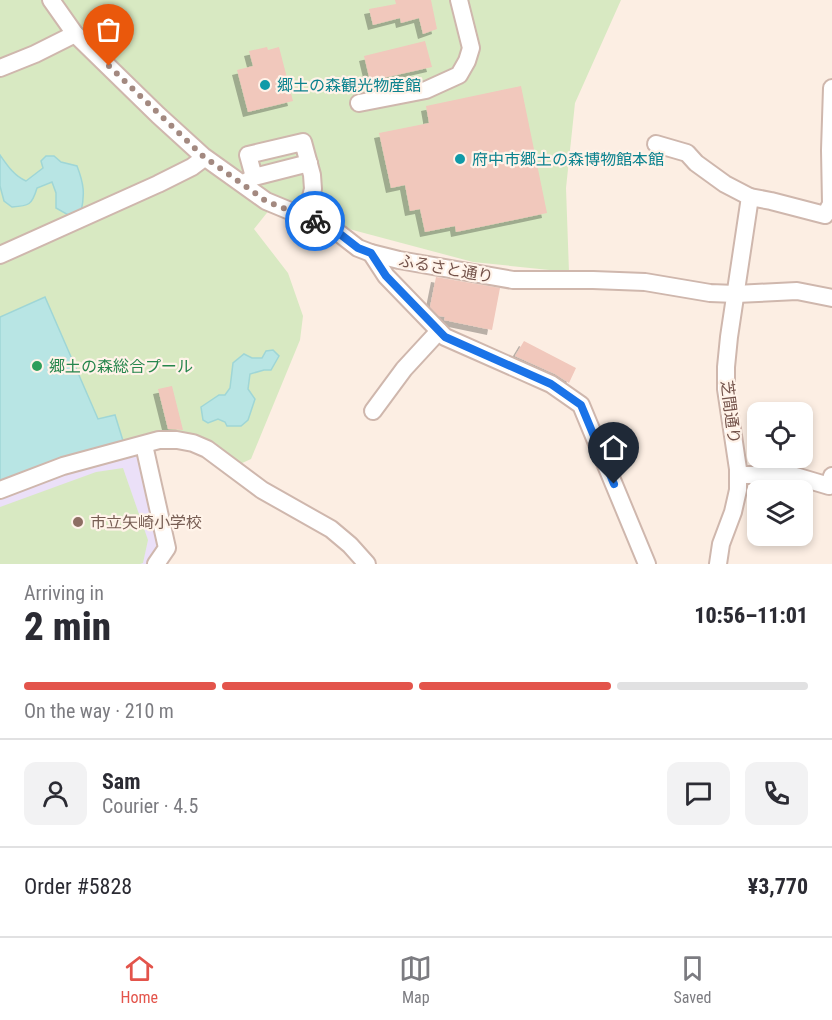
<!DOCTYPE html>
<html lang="en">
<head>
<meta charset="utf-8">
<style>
  :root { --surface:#fff; --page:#f2f2f3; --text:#2b2b33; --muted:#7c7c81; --line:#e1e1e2; --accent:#e3544b }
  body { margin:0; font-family:"Roboto Condensed","Noto Sans JP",sans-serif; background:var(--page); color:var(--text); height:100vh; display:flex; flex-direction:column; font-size:22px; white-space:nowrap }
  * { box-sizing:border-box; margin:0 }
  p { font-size:20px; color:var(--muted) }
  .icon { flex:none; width:33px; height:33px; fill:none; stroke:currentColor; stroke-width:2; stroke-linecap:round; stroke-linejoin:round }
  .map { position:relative; height:564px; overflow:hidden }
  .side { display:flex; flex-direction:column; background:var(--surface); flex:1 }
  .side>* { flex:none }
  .fabs { position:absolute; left:747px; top:402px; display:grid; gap:12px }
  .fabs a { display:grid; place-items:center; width:66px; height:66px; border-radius:12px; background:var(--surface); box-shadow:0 3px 9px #0003; font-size:30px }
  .pin { position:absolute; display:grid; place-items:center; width:51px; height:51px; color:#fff; margin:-62px -26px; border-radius:50% 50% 50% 0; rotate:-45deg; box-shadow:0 0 6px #0007 }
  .pin .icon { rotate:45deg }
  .courier { position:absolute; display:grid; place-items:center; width:60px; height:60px; margin:-30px; border:4px solid #1a73e8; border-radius:50%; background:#fff; color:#222; box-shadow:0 2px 8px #0007 }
  .summary em { font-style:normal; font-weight:800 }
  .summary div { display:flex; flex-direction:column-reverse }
  .summary { display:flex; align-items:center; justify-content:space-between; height:102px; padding:0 24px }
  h1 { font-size:39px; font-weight:800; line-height:45px }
  .bar { display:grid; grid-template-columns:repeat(4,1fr); gap:9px 6px; align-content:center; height:72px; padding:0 24px }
  .bar i { height:8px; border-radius:4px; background:var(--line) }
  .bar .current { background:var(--accent) }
  .bar p { grid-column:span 4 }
  .line { display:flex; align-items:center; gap:15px; padding:0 24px; border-top:2px solid var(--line) }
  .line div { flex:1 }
  .round { display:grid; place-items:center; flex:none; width:63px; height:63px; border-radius:12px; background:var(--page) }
  .tabs { display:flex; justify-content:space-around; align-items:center; height:84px; border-top:2px solid var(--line); background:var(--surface); font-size:16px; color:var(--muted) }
  .tabs a { display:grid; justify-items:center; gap:3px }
  .tabs .current { color:var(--accent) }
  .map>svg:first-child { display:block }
  .education { fill:#ebe0f8 }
  .green { fill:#d8e9c2 }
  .water { fill:#b8e5e4; stroke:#9fd6d6; stroke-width:1.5 }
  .building { fill:#f1c8bc; filter:url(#shadow) }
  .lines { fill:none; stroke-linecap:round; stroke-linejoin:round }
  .minor-casing { stroke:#cfb7ad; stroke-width:20 }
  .minor { stroke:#fff; stroke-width:16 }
  .done { stroke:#a38980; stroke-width:6; stroke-dasharray:0 10.8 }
  .route { stroke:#1a73e8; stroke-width:8 }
  .culture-dot { fill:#0f9aa8; stroke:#fff3e9; stroke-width:2 }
  .leisure-dot { fill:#2e9e5b; stroke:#fff3e9; stroke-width:2 }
  .education-dot { fill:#8d6e63; stroke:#fff3e9; stroke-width:2 }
  .labels { text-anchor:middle; stroke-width:4.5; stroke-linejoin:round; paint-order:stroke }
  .culture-label { font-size:16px; fill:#0d838f; stroke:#fff3e9; text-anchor:start }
  .street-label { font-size:16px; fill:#73524a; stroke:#fff3e9 }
  .leisure-label { font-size:16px; fill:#27864d; stroke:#fff3e9; text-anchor:start }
  .education-label { font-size:16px; fill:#785e54; stroke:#fff3e9; text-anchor:start }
</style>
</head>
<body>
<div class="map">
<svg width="832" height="564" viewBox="0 0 832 564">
  <defs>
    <filter id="shadow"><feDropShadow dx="-5" dy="5" stdDeviation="0" flood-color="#0004"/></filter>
  </defs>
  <rect width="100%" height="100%" fill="#fceee3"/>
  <polygon class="education" points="140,454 161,547 150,564 0,564 0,497 52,479"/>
  <g class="green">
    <polygon points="0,0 621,0 575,103 566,188 569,272 473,262 334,225 278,199 254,229 288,273 303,316 300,340 251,459 240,464 194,436 0,486"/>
    <polygon points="123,468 148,540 143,563 140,564 0,564 0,507 96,472"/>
  </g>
  <g class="water">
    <path d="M 0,155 C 7,165 14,176 26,181 L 43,168 L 41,161 L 46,156 L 54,156 L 61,162 L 77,166 C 84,184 85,194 81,212 L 70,216 L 56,208 L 56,193 L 52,182 L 37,188 C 32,205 29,206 12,207 L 4,201 L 0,186 Z"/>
    <polygon points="45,297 98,419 115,415 124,444 0,484 0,317"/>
    <polygon points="273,350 279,356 271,370 264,370 250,374 248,389 255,399 248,420 241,426 227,426 225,422 218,419 208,423 203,420 201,407 219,395 225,395 230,388 233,363 244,354 252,358 262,358 266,351"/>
  </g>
  <g class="building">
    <polygon points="395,0 431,0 437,29 423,34 419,18 401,23 400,18 373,25 369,9 396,4"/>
    <polygon points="425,41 432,67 370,81 364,56"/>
    <polygon points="267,47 268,50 279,47 293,101 248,112 237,70 253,66 249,51"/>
    <polygon points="521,86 547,213 456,232 455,226 425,232 420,209 410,211 405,185 391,188 379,133 429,123 426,106"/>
    <polygon points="436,277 500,288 492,330 444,320 445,317 439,316 430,307"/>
    <polygon points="524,341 576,368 569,383 555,374 515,356"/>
    <polygon points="172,386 183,430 168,429 158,389"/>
  </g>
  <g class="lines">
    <g class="minor-casing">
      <g id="minor">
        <polyline points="51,0 75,34 158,115 203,156 266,201 324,225 340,234 358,248 371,253 399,260 513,280 593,280 645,282 710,293 736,294 797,291 832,298"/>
        <polyline points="0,68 35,54 75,34"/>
        <polyline points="359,103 426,90 459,75 467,61 471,48 459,0"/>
        <polyline points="656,144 687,153 696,163 725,184 750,197"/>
        <polyline points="254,177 248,155 303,142 312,175 313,189 306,216"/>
        <polyline points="244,183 254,177 309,163"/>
        <polyline points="371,253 386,276 445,337 551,384 581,405 647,564"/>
        <polyline points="0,255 158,184 192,167 200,161"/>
        <polyline points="373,411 404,369 439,331"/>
        <polyline points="144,445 167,548 156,564"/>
        <polyline points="738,475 792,475 829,486 832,476"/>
        <polyline points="0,490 63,466 159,440 177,440 193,443 207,449 262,490 331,529 350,545 367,564"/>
        <polyline points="718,564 721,544 733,512 738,490 738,469 726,389 726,367 729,337 750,197 771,201 825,215 831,204 830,150 832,88"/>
      </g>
    </g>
    <use href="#minor" class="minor"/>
  </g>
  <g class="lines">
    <polyline class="done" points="109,66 203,156 266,201 315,221"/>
    <polyline class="route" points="315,221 340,234 358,248 371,253 386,276 445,337 551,384 581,405 614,484"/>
  </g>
  <g class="culture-dot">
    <circle cx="265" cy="85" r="6"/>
    <circle cx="460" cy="159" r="6"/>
  </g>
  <circle class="leisure-dot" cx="37" cy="366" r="6"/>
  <circle class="education-dot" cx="78" cy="522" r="6"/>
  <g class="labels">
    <g class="culture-label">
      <text x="277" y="91">郷土の森観光物産館</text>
      <text x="472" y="165">府中市郷土の森博物館本館</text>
    </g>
    <g class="street-label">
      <text transform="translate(446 268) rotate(10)" y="6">ふるさと通り</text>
      <text transform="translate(731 412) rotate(83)" y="6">芝間通り</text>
    </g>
    <g class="leisure-label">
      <text x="49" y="372">郷土の森総合プール</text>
    </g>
    <g class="education-label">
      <text x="90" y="528">市立矢崎小学校</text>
    </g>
  </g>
</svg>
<div class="fabs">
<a><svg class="icon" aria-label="locate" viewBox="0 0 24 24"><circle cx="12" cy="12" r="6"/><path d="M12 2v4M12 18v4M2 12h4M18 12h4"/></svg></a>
<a><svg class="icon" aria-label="layers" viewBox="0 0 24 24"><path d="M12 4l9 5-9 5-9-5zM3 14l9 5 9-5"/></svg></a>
</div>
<div class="pin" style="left:109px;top:66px;background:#ea580c"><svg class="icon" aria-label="bag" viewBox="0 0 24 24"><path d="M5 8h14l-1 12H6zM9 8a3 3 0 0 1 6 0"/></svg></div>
<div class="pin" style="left:614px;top:484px;background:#1f2937"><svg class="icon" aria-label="home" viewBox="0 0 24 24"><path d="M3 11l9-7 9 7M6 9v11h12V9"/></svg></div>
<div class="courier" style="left:315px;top:221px"><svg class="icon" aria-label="bike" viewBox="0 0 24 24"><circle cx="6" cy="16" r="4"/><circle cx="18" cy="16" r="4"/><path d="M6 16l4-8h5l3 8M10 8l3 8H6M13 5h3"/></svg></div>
</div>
<section class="side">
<div class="summary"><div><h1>2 min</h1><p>Arriving in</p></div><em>10:56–11:01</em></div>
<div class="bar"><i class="current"></i><i class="current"></i><i class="current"></i><i></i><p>On the way · 210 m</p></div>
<div class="line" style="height:108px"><a class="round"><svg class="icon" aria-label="person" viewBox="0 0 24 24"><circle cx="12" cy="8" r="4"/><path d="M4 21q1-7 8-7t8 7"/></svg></a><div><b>Sam</b><p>Courier · 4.5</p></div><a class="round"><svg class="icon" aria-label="chat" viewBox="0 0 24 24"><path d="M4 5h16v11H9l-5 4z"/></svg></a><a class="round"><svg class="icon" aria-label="phone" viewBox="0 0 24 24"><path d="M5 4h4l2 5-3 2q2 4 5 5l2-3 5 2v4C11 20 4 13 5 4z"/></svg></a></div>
<div class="line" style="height:78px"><div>Order #5828</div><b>¥3,770</b></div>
</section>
<nav class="tabs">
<a class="current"><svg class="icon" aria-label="home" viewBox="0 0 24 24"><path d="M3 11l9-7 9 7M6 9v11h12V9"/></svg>Home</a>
<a><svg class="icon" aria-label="map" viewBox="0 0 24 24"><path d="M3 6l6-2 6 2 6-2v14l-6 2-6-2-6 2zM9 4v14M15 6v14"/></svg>Map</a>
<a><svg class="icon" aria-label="saved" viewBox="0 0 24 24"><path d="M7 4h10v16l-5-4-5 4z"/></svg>Saved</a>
</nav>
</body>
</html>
